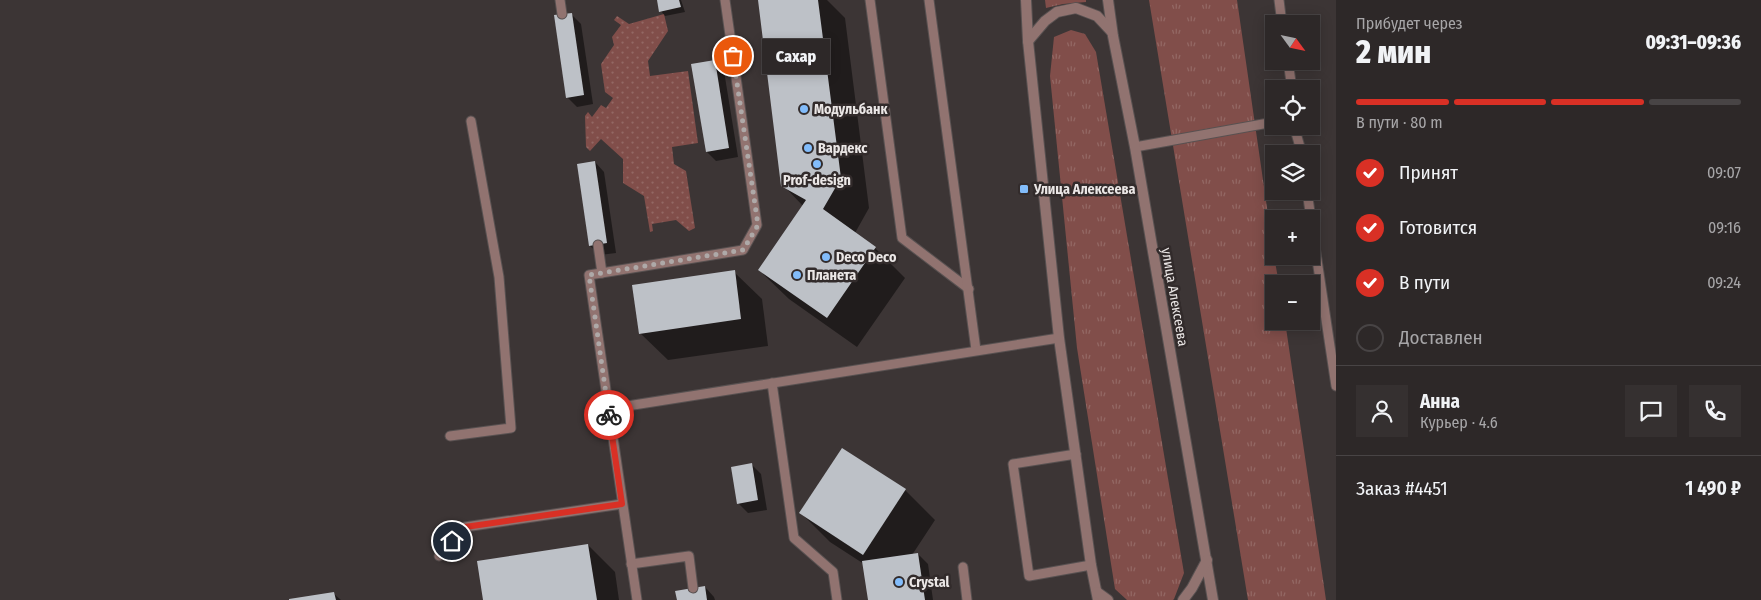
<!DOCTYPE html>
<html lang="ru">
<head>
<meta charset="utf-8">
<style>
  :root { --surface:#2d2828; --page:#353030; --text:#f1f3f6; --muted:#a7a6a8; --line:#484445; --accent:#d93025 }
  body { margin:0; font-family:"Fira Sans Condensed",sans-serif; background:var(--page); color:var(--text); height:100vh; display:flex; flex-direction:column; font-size:19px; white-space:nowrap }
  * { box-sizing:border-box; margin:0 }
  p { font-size:16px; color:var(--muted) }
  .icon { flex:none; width:28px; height:28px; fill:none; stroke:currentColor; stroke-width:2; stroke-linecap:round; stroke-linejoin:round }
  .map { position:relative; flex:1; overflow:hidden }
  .drawer { display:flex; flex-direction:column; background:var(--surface); width:425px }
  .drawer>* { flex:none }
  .needle { width:32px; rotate:123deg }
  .fabs { position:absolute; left:1265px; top:15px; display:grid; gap:10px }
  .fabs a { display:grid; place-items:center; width:55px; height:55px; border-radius:0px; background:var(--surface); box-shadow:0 2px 12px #0003,0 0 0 1px var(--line); font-size:25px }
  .pin { position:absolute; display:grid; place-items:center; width:42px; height:42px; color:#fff; margin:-21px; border:2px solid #fff; border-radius:50%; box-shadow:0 1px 5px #0007 }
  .courier { position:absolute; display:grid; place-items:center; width:50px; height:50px; margin:-25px; border:4px solid #d93025; border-radius:50%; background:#fff; color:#222; box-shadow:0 1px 6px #0007 }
  .bubble { position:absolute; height:35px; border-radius:0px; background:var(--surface); box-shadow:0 2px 12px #0003,0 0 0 1px var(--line); font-size:16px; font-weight:800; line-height:35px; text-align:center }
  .head em { font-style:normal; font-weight:800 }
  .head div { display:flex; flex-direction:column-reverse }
  .head { display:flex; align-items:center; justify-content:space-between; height:85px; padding:0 20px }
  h1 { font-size:32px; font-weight:800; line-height:38px }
  .bar { display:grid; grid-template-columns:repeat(4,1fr); gap:8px 5px; align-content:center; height:60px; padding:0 20px }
  .bar i { height:6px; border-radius:4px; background:var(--line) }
  .bar .active { background:var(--accent) }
  .bar p { grid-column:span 4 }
  .line { display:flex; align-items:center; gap:12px; padding:0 20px; border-top:1px solid var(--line) }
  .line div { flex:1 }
  .round { display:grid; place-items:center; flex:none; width:52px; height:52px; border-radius:0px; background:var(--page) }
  ol { padding:0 20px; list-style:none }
  li { display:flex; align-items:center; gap:15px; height:55px }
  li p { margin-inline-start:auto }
  li .icon { padding:5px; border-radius:50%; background:var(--accent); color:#fff; stroke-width:4 }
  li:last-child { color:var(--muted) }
  li i { width:28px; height:28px; border:2px solid var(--line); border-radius:50% }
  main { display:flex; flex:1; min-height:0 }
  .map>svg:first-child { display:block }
  .grass { fill:url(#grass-tufts) }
  .park { fill:url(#park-dots) }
  .shadow { fill:#0007 }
  .building { fill:#bdc1c7 }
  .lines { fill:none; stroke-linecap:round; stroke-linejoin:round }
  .service-casing { stroke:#585151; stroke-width:11 }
  .tertiary-casing { stroke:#585151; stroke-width:12 }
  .service { stroke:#917370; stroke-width:9 }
  .tertiary { stroke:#917370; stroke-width:10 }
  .done { stroke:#aea9a8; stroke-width:5; stroke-dasharray:0 9 }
  .route { stroke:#d93025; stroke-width:6 }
  .poi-dot { fill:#82bcfa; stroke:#322b2b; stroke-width:2 }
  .labels { text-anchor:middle; stroke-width:5; stroke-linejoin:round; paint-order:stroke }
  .poi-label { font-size:14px; font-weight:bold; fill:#ebe7e6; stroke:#322b2b; text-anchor:start }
  .street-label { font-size:14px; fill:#ebe7e6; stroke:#322b2b }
</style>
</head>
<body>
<main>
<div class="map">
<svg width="1336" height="600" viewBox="0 0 1336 600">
  <defs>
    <pattern id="grass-tufts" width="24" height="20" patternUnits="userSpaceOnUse" patternTransform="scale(1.25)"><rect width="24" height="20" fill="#814e4a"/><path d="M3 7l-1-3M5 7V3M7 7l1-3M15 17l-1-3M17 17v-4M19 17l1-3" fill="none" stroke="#936864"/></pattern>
    <pattern id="park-dots" width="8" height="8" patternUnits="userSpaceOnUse" patternTransform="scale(1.25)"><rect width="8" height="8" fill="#814e4a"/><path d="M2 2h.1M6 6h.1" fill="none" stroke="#936864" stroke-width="1.8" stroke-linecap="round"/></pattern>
  </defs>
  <rect width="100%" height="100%" fill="#3c3535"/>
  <g class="grass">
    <polygon points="1045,0 1086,0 1086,2 1063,4 1046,8"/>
    <polygon points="1149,0 1237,0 1274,256 1279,284 1274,284 1274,321 1285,321 1326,600 1248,600"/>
    <polygon points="1071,30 1085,34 1096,52 1184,573 1174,599 1173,600 1127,600 1115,589 1077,348 1050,76 1054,37"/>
  </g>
  <polygon class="park" points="664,14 668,31 648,61 650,76 688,71 698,143 672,147 674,164 686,171 695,228 689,231 676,220 652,224 653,231 650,232 644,196 623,183 623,159 601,139 590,151 586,147 585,116 588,112 592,117 601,105 606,108 613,98 605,92 601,64 614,45 612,37 621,25 614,20 617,16 629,24"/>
  <g class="shadow">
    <polygon points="659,0 681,0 685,12 665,16 661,11"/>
    <polygon points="759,0 827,0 845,18 869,208 855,233 875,248 905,278 857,347 789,299 759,270 803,206 783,185"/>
    <polygon points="571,14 581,24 593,104 577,107 567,97"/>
    <polygon points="714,61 724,71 738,157 716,161 707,152"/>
    <polygon points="595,162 604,172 616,253 600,255 590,246"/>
    <polygon points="734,272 762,299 768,346 668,360 640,333"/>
    <polygon points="752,465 761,474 767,510 748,513 739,504"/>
    <polygon points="905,490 935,520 912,555 918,554 928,564 933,600 869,600 864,564 830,542 801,513"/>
    <polygon points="588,545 615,572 619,600 484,600"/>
    <polygon points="705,587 714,597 715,600 678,600"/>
    <polygon points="334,594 341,600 290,600"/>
  </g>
  <g class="building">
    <polygon points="657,0 679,0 681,7 659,12"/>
    <polygon points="758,0 818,0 841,178 823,209 876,247 827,318 758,270 806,200 781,186"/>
    <polygon points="572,13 584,95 566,98 554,15"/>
    <polygon points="715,60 729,148 706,152 691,64"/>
    <polygon points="595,161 607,243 589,246 577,164"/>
    <polygon points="735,270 741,319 639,334 632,285"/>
    <polygon points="842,448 906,489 863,555 799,513"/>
    <polygon points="752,463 758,500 737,504 731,467"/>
    <polygon points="588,544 597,600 483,600 477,561"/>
    <polygon points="918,553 925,600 868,600 862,561"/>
    <polygon points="705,586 707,600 677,600 675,591"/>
    <polygon points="334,592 336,600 289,600 289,599"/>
  </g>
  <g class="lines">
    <g class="service-casing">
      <g id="service">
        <polyline points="560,0 562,14"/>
        <polyline points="870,0 902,238 969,289"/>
        <polyline points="929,0 976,350"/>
        <polyline points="1279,0 1282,24"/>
        <polyline points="1288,61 1292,89"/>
        <polyline points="1294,126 1302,154"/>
        <polyline points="1135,147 1274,122"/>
        <polyline points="1307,191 1311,219"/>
        <polyline points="1311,220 1336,386"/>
        <polyline points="598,245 602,273"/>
        <polyline points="772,383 794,538 833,572 837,600"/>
        <polyline points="608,409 1059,338"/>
        <polyline points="450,436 511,428 499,277 471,121"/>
        <polyline points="1076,454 1013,464 1029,576 1091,565"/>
        <polyline points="439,556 465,527 622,504"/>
        <polyline points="631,564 689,556 693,588"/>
        <polyline points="963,567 967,600"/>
        <polyline points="637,600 589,275 743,250 757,225 725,0"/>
      </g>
    </g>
    <g class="tertiary-casing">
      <g id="tertiary">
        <polyline points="1026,0 1028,41 1059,338 1091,565 1098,600"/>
        <polyline points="1108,0 1113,36 1135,147 1213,600"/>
        <polyline points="1028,41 1045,21 1057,12 1076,8 1097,16 1112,32"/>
        <polyline points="1097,592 1108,600"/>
        <polyline points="1183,600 1192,588 1207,560"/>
      </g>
    </g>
    <use href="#service" class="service"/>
    <use href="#tertiary" class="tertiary"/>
  </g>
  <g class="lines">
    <polyline class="done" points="609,415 589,275 743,250 758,225 733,56"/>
    <polyline class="route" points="452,541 465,527 622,504 609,415"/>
  </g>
  <g class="poi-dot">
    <circle cx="804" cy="109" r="5"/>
    <circle cx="808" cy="148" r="5"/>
    <circle cx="817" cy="164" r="5"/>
    <rect x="1019" y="184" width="10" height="10" rx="2.5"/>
    <circle cx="826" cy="257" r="5"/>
    <circle cx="797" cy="275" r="5"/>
    <circle cx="899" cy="582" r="5"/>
  </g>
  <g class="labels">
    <g class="poi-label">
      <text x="814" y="114">Модульбанк</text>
      <text x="818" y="153">Вардекс</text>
      <text x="817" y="185" text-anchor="middle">Prof-design</text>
      <text x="1034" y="194">Улица Алексеева</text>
      <text x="836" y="262">Deco Deco</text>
      <text x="807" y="280">Планета</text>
      <text x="909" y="587">Crystal</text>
    </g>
    <g class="street-label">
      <text transform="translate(1175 297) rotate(80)" y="5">улица Алексеева</text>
    </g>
  </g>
</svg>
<div class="fabs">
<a><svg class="needle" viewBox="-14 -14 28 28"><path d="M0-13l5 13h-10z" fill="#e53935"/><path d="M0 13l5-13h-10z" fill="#a7a6a8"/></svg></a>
<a><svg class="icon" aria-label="locate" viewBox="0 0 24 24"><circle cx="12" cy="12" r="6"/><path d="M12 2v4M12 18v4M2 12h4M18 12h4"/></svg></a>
<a><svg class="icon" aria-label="layers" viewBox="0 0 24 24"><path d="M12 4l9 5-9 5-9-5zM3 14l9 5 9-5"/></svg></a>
<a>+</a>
<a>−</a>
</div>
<div class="pin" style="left:733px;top:56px;background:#ea580c"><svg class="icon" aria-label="bag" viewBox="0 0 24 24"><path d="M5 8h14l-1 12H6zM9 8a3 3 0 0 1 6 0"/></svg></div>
<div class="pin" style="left:452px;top:541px;background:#1f2937"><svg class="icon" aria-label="home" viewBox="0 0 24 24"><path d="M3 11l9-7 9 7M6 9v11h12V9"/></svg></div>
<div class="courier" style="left:609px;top:415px"><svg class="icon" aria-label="bike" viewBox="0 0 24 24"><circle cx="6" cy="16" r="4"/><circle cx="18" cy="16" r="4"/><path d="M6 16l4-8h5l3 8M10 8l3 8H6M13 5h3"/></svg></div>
<div class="bubble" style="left:762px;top:39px;width:68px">Сахар</div>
</div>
<section class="drawer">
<div class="head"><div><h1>2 мин</h1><p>Прибудет через</p></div><em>09:31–09:36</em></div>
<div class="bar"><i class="active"></i><i class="active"></i><i class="active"></i><i></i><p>В пути · 80 m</p></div>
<ol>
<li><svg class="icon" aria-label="check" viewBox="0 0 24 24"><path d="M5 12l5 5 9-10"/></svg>Принят<p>09:07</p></li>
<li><svg class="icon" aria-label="check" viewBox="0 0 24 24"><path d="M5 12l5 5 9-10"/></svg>Готовится<p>09:16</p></li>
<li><svg class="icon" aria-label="check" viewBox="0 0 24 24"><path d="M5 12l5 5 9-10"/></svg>В пути<p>09:24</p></li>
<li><i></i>Доставлен</li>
</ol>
<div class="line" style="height:90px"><a class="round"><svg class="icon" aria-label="person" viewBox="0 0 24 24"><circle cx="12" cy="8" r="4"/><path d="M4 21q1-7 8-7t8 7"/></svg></a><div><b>Анна</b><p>Курьер · 4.6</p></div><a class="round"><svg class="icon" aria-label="chat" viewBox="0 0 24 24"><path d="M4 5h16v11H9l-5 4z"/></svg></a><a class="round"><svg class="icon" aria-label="phone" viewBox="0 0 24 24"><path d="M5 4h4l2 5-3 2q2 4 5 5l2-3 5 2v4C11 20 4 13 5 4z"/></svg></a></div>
<div class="line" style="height:65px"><div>Заказ #4451</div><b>1 490 ₽</b></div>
</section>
</main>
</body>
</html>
